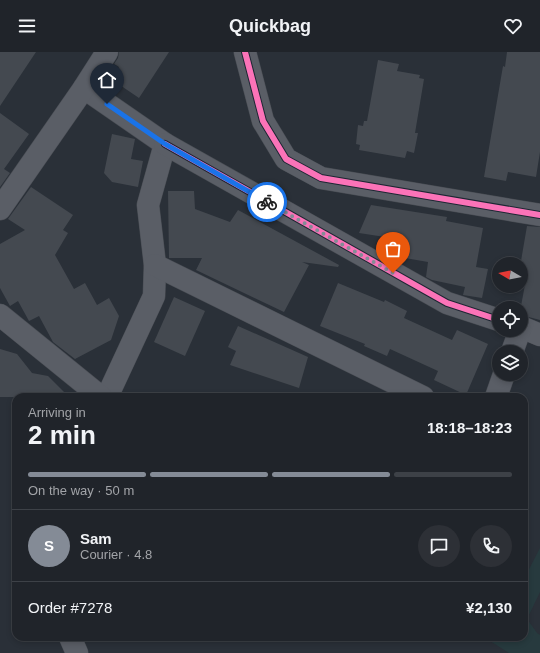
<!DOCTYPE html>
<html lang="en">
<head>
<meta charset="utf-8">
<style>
  :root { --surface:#20242a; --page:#2d3036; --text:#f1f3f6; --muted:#a2a4a8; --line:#3d4147; --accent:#848b96 }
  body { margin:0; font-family:Helvetica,sans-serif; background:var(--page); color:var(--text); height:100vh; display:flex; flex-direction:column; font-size:15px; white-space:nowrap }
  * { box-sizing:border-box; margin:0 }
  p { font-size:13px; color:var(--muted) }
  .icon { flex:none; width:22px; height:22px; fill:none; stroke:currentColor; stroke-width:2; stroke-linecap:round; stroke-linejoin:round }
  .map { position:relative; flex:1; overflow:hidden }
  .details { position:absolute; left:12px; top:341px; width:516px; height:248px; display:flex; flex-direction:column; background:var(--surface); border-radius:12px; box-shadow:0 2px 6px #0003,0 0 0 1px var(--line) }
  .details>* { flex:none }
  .needle { width:26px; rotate:280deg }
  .tools { position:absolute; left:492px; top:205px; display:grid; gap:8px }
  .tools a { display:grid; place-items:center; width:36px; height:36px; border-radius:50%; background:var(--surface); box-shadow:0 2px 6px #0003,0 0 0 1px var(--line); font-size:20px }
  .pin { position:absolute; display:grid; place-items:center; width:34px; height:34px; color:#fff; margin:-41px -17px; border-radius:50% 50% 50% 0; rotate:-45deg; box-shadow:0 0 4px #0007 }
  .pin .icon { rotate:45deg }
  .courier { position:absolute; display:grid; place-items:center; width:40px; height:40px; margin:-20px; border:3px solid #1a73e8; border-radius:50%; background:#fff; color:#222; box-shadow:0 1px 5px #0007 }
  .headline em { font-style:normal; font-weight:600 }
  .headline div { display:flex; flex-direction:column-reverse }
  .headline { display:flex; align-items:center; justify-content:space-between; height:68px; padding:0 16px }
  h1 { font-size:26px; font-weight:600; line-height:30px }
  .bar { display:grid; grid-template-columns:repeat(4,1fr); gap:6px 4px; align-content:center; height:48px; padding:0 16px }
  .bar i { height:5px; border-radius:3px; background:var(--line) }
  .bar .selected { background:var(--accent) }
  .bar p { grid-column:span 4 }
  .line { display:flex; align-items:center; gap:10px; padding:0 16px; border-top:1px solid var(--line) }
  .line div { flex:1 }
  .round { display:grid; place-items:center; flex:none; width:42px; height:42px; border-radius:21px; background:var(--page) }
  header { display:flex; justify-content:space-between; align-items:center; height:52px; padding:0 16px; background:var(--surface); font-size:18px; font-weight:600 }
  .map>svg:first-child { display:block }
  .green { fill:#273a3e }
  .building { fill:#444950 }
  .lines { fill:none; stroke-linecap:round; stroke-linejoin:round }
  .street-casing { stroke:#484c53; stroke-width:23 }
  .street { stroke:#5a5e66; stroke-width:22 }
  .cycleway-casing { stroke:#1d2633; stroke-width:8 }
  .cycleway { stroke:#fb73b8; stroke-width:6 }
  .done { stroke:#848b96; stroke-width:4; stroke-dasharray:0 7.2 }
  .route { stroke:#1a73e8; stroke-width:5 }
</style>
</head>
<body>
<header><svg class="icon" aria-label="menu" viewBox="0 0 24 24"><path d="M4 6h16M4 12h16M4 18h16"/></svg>Quickbag<svg class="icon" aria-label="heart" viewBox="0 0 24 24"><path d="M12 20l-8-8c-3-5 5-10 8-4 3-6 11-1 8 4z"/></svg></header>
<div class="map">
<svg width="540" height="601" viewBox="0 0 540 601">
  <rect width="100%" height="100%" fill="#2a3038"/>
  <polygon class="green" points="540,496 540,540 527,567 537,581 540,583 540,601 509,601 484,585 524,585 524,527"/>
  <g class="building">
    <polygon points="0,0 36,0 0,54"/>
    <polygon points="119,0 169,0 139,46 111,27 119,15 114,12 118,6"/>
    <polygon points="507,0 540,0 540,100 536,125 508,120 506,129 484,125 503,14 505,15"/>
    <polygon points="378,8 399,12 397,19 420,23 419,26 424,27 415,81 418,81 414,101 407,99 405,106 359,98 360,93 356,92 358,73 363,74 364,69 367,69"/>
    <polygon points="0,61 29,82 4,117 10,121 0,135"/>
    <polygon points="112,82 135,87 131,107 143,109 138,135 112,130 104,121"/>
    <polygon points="31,135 73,163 63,178 68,181 55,203 74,237 85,231 97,253 109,246 119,264 111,288 75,307 53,290 39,264 29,269 18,249 10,254 0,236 0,192 25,178 8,167"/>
    <polygon points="168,139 194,139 195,157 230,170 238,158 339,213 338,215 302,210 309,213 284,260 196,218 202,206 169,206"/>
    <polygon points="371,153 447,165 446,169 483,176 476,215 488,217 482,246 463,243 465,235 432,228 426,225 428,210 388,203 382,200 385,185 359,181"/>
    <polygon points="527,174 540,175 540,268 521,263 521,254 527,222 521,221 521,209"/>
    <polygon points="338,231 384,250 385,248 407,259 404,266 452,288 457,278 488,292 466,343 434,328 438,319 390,297 387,304 364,294 365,292 320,274"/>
    <polygon points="174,245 205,259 185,304 154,290"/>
    <polygon points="238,274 308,305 299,336 230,313 236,299 228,295"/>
    <polygon points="0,297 17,302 32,321 48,324 69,345 0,345"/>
  </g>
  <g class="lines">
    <g class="street-casing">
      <g id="street">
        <polyline points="245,0 263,69 286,107 321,126 540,163"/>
        <polyline points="84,36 165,92 148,153 155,213 154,244 107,345"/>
        <polyline points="165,92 447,251 499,268"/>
        <polyline points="0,157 84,36 107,0"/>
        <polyline points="155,213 423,345"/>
        <polyline points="0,263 101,345"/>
        <polyline points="521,275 540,283"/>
        <polyline points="512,300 520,278"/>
        <polyline points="496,345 504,322"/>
        <polyline points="70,585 77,601"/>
      </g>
    </g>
    <use href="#street" class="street"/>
    <g class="cycleway-casing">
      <g id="cycleway">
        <polyline points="245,0 263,69 286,107 321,126 540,163"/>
        <polyline points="165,92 447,251 499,268"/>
      </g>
    </g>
    <use href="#cycleway" class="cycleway"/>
  </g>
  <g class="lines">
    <polyline class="done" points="267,150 393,221"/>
    <polyline class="route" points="107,52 165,92 267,150"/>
  </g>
</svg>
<div class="tools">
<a><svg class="needle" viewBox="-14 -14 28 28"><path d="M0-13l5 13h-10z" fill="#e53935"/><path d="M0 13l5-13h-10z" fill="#a2a4a8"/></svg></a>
<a><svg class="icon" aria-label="locate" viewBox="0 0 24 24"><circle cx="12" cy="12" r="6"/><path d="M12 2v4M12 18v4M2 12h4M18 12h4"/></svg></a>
<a><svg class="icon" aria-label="layers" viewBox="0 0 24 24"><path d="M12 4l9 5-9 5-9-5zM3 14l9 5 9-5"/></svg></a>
</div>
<div class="pin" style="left:393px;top:221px;background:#ea580c"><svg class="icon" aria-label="bag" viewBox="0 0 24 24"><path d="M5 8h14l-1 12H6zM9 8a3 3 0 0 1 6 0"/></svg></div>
<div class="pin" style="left:107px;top:52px;background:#1f2937"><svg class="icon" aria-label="home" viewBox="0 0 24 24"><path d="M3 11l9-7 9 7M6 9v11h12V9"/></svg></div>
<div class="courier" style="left:267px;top:150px"><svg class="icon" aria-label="bike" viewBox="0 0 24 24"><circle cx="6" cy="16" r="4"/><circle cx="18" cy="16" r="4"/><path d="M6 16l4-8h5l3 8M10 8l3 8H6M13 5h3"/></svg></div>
<section class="details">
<div class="headline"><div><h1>2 min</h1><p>Arriving in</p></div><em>18:18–18:23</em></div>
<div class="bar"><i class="selected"></i><i class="selected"></i><i class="selected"></i><i></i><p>On the way · 50 m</p></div>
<div class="line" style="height:72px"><b class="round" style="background:var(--accent);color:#fff">S</b><div><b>Sam</b><p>Courier · 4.8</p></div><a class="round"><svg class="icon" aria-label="chat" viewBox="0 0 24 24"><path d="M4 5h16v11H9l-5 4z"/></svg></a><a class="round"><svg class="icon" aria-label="phone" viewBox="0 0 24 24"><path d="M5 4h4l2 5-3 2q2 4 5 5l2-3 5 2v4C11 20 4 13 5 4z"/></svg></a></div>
<div class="line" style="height:52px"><div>Order #7278</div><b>¥2,130</b></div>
</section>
</div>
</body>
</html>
